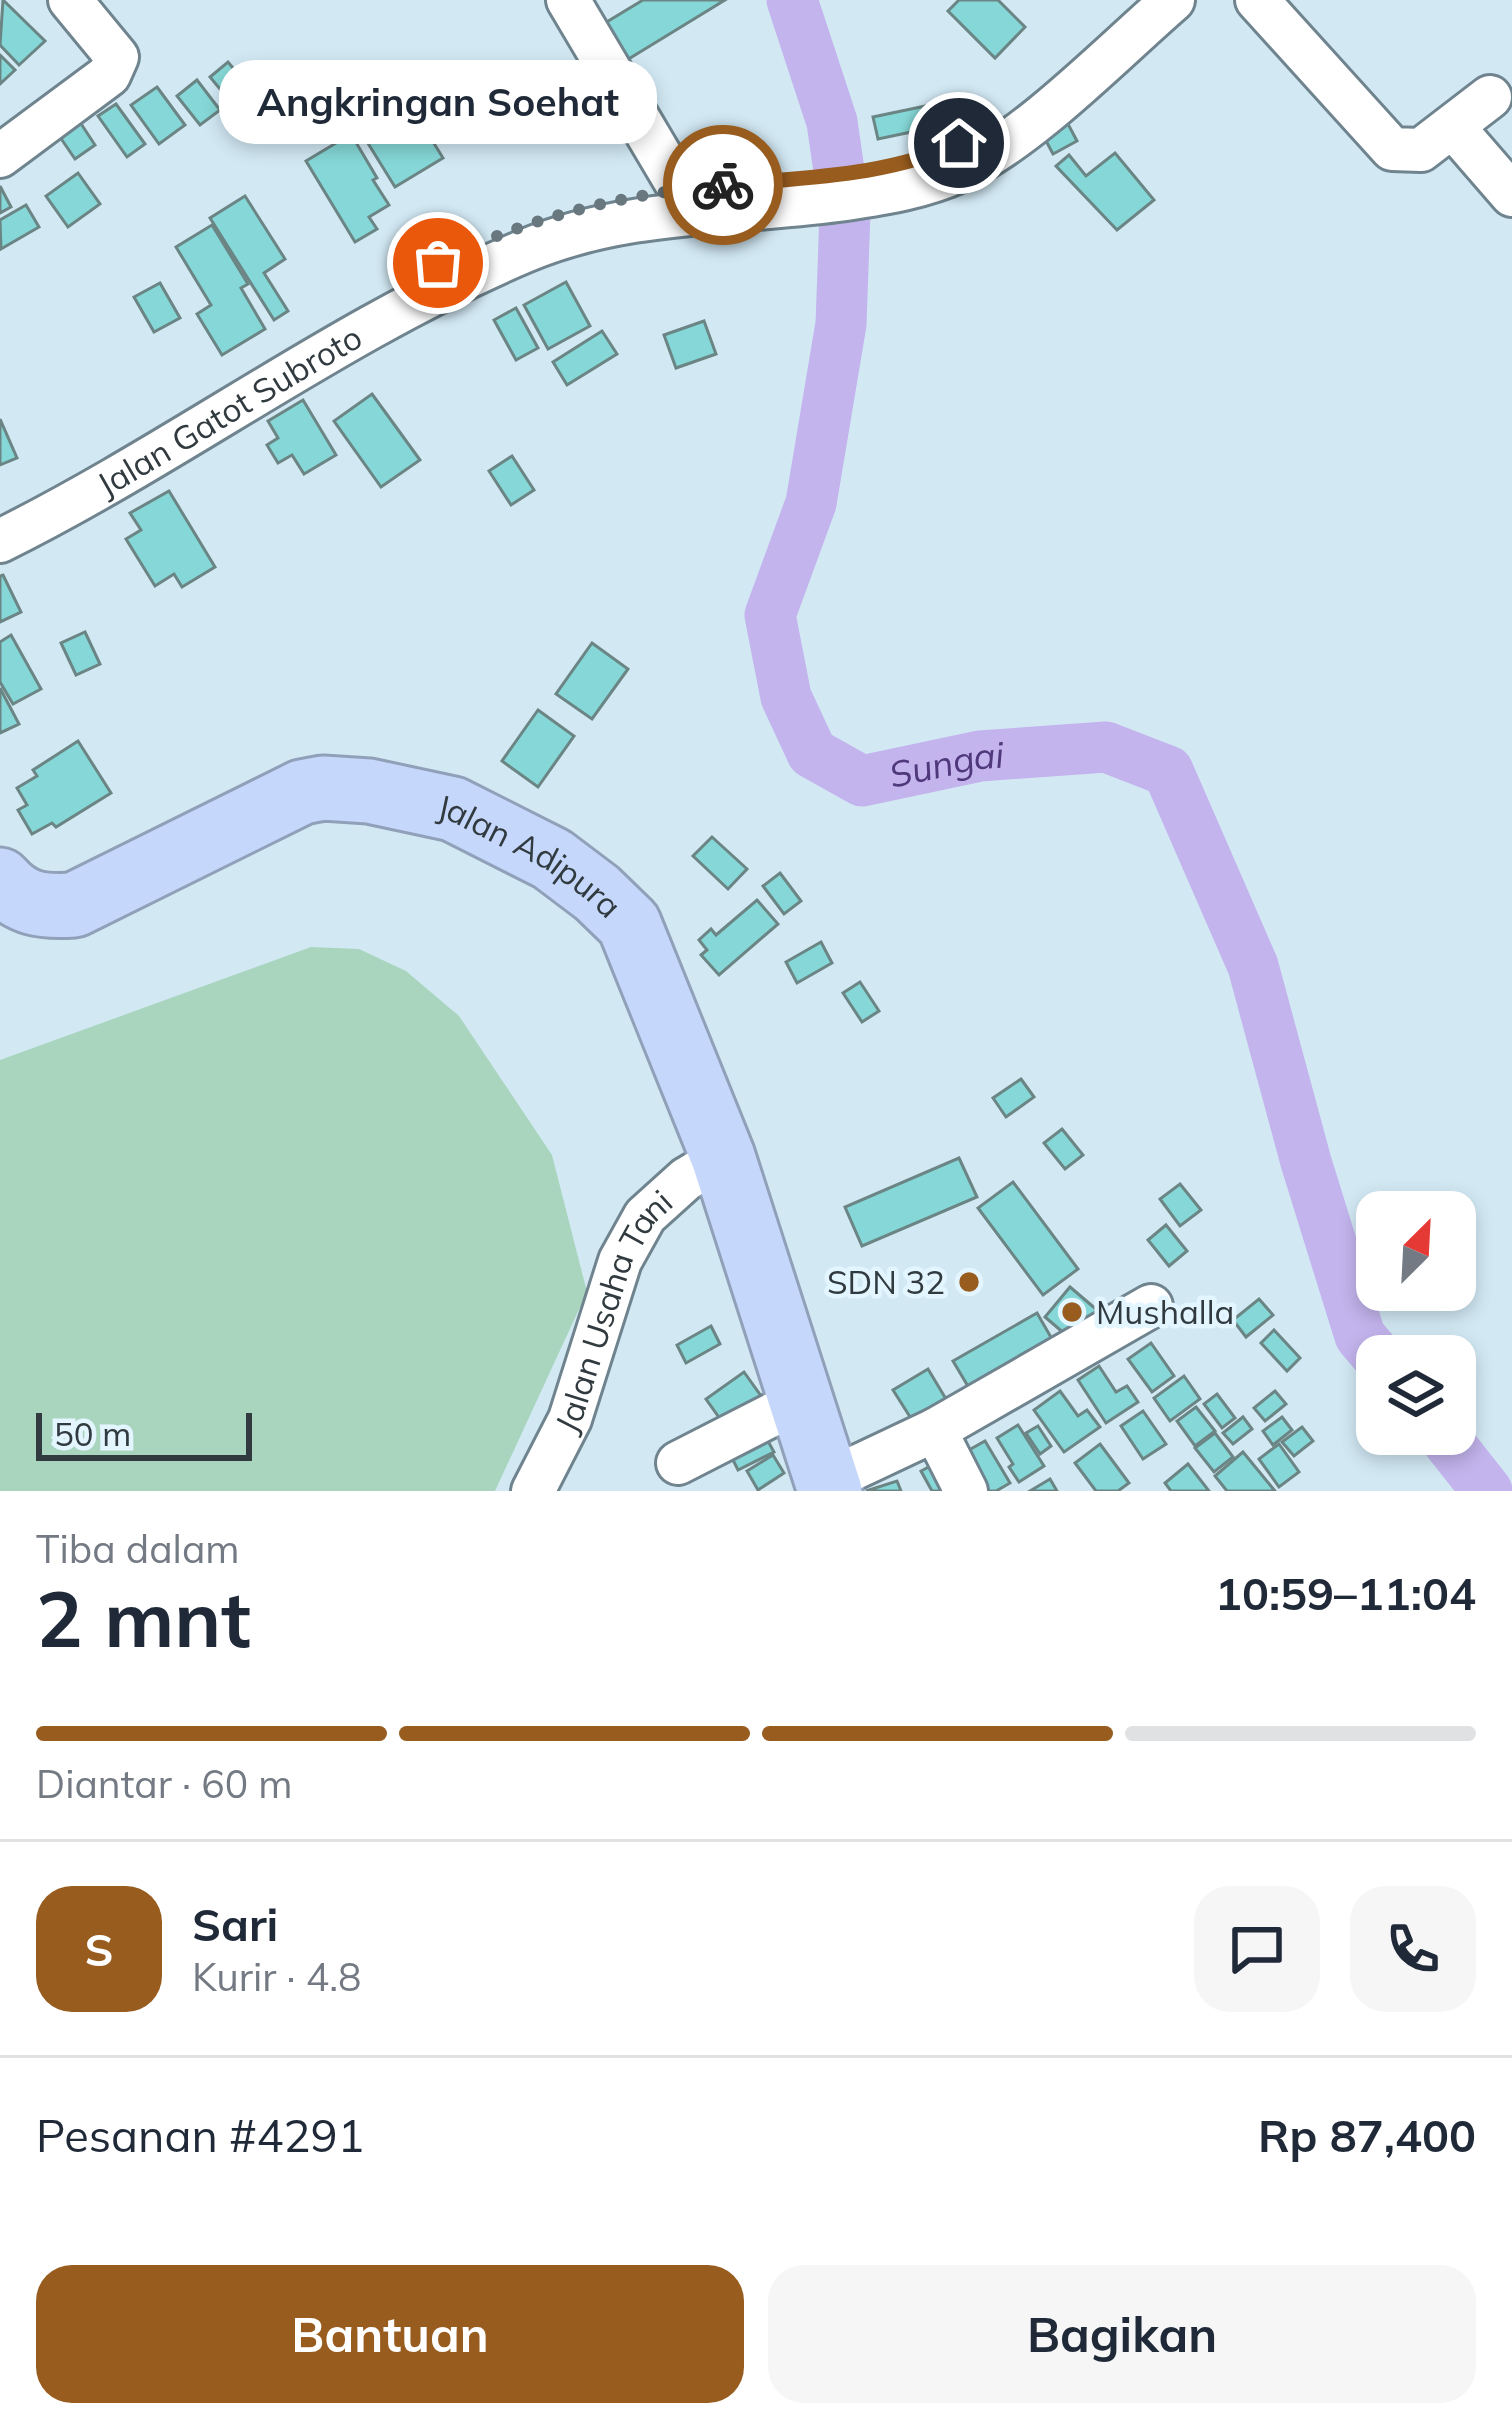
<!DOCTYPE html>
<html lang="id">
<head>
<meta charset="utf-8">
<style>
  :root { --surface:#fff; --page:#f6f6f7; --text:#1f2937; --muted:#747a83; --line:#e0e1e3; --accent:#985c1e }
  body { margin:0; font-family:Mulish,sans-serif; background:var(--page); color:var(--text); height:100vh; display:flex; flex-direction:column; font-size:45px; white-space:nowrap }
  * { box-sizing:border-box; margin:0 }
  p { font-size:39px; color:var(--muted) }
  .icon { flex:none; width:66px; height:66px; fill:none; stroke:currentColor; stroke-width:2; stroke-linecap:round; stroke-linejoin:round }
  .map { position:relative; height:1491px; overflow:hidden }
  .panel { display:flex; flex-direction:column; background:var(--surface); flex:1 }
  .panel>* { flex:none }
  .needle { width:78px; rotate:24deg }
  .controls { position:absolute; left:1356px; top:1191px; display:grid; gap:24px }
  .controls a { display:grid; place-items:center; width:120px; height:120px; border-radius:24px; background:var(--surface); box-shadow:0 6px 18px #0003; font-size:60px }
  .scale { position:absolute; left:36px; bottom:30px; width:216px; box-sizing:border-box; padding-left:12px; border:6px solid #313a3f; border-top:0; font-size:33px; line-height:42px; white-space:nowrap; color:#313a3f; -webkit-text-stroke:9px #e3f5ff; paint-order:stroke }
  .pin { position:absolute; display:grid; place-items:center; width:102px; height:102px; color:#fff; margin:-51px; border:6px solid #fff; border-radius:50%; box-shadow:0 3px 12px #0007 }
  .courier { position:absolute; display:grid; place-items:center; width:120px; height:120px; margin:-60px; border:9px solid #985c1e; border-radius:50%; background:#fff; color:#222; box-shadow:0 3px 15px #0007 }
  .bubble { position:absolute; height:84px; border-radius:36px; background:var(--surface); box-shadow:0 6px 18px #0003; font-size:39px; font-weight:700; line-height:84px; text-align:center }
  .summary em { font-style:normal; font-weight:700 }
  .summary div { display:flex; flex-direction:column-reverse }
  .summary { display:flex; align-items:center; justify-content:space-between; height:204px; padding:0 36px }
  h1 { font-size:78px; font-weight:700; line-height:90px }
  .bar { display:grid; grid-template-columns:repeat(4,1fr); gap:18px 12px; align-content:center; height:144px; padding:0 36px }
  .bar i { height:15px; border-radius:9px; background:var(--line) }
  .bar .selected { background:var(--accent) }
  .bar p { grid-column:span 4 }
  .line { display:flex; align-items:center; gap:30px; padding:0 36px; border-top:3px solid var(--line) }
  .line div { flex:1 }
  .round { display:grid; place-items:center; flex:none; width:126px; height:126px; border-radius:36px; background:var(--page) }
  .button { display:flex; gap:24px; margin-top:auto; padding:24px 36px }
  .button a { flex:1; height:138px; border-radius:36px; background:var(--accent); color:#fff; font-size:48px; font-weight:700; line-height:138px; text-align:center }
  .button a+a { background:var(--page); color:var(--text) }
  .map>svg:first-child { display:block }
  .green { fill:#a9d5be }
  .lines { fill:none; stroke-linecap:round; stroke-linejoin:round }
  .river { stroke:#c3b4ed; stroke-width:51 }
  .building { fill:#86d8d8; stroke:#6b8585; stroke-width:3 }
  .minor-casing { stroke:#6f848e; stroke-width:48 }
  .highway-casing { stroke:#91a0b9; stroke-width:69 }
  .minor { stroke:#fff; stroke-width:42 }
  .highway { stroke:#c5d7fa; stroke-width:63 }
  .done { stroke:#69777e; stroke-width:12; stroke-dasharray:0 21.6 }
  .route { stroke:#985c1e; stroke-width:15 }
  .poi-dot { fill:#985c1e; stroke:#e3f5ff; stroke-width:4.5 }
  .labels { text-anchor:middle; stroke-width:9; stroke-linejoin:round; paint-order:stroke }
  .street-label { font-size:33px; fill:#313a3f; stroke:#e3f5ff }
  .poi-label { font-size:33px; fill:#313a3f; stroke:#e3f5ff; text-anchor:end }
  .water-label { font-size:36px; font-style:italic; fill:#4f387b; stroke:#e3f5ff }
</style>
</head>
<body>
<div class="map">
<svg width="1512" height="1491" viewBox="0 0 1512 1491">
  <rect width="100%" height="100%" fill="#d2e9f4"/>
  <polygon class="green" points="311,947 359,949 406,971 459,1016 552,1155 587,1292 495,1491 0,1491 0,1060"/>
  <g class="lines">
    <g class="river">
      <path id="s1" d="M 792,0 L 832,122 L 845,212 L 841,324 L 811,503 L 770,615 L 786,697 L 812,753 L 862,781 L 980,756 L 1106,747 L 1168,771 L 1253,966 L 1306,1162 L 1360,1336 L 1377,1356"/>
      <polyline points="1442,1434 1487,1491"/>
    </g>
  </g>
  <g class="building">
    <polygon points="3,0 45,41 19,65 0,45"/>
    <polygon points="643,0 725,0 627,60 605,23"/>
    <polygon points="959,0 998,0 1025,27 995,58 948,11"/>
    <polygon points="0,55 15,70 0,84"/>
    <polygon points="228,62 262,103 244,118 210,77"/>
    <polygon points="428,73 446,103 419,119 443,158 395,187 353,119"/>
    <polygon points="197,80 220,110 200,125 177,96"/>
    <polygon points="157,87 185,125 159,144 131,105"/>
    <polygon points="116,104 145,144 127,157 98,116"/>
    <polygon points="930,105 935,127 878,139 873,117"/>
    <polygon points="72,110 95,145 75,159 51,124"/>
    <polygon points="1068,124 1077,141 1053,154 1044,137"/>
    <polygon points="351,134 377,178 373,180 389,205 369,217 377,229 355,242 306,161"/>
    <polygon points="1115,153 1154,200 1117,230 1056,166 1069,155 1086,176"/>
    <polygon points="78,173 100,204 68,227 46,196"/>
    <polygon points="0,186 11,207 0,213"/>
    <polygon points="245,196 285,259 264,273 288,311 274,320 210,218"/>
    <polygon points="26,205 39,227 1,249 0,220"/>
    <polygon points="212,225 248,284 241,288 265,329 222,355 197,314 211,305 176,247"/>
    <polygon points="566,282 590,326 548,349 524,305"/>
    <polygon points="160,283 180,318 154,332 134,297"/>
    <polygon points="516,308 538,348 516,360 494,320"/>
    <polygon points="704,321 716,354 676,368 664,335"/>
    <polygon points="602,331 617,354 567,385 553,362"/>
    <polygon points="372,394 420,460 381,487 334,421"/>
    <polygon points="303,400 336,455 304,474 292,455 278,463 267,445 278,438 268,421"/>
    <polygon points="0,419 17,458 0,465"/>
    <polygon points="512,456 534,490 511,505 489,471"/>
    <polygon points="169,491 215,567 182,587 174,574 155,586 126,539 141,530 130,513"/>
    <polygon points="3,575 21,612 0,622 0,576"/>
    <polygon points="85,632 100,664 76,675 61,643"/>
    <polygon points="11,635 41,689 13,704 0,682 0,642"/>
    <polygon points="592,643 628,669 592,719 556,694"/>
    <polygon points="0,688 19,724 0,733"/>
    <polygon points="538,710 574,736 538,787 502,761"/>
    <polygon points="78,741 111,793 56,827 52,823 32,834 18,810 27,805 17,788 37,776 33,770"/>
    <polygon points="712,837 747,869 728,889 693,856"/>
    <polygon points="780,873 801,901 784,914 763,886"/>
    <polygon points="757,900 778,924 719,975 701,955 707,950 699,940 711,929 716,935"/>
    <polygon points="821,942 832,963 797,983 786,962"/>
    <polygon points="860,982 879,1011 862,1022 843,993"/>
    <polygon points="1021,1079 1034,1097 1006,1117 993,1098"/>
    <polygon points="1062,1129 1083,1155 1065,1169 1044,1143"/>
    <polygon points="959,1158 977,1197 862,1246 845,1207"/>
    <polygon points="1013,1182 1078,1269 1043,1295 978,1208"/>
    <polygon points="1180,1184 1201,1210 1180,1226 1160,1199"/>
    <polygon points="1166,1225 1187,1251 1169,1266 1148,1240"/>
    <polygon points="1070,1287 1097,1310 1072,1340 1045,1317"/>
    <polygon points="1259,1299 1273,1315 1246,1337 1233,1320"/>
    <polygon points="1037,1313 1056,1346 972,1393 953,1361"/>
    <polygon points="711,1326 720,1344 686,1363 677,1345"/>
    <polygon points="1274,1330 1300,1358 1287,1371 1261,1343"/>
    <polygon points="1151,1343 1174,1376 1152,1392 1128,1359"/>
    <polygon points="1099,1366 1116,1392 1127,1386 1138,1402 1106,1423 1078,1380"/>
    <polygon points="928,1369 946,1399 912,1420 893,1390"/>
    <polygon points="744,1372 761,1396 723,1423 706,1399"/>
    <polygon points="1184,1376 1200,1399 1170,1421 1154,1398"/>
    <polygon points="1060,1391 1078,1416 1087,1410 1100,1427 1064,1452 1034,1410"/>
    <polygon points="1275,1391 1286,1404 1265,1421 1254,1408"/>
    <polygon points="1217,1394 1235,1418 1222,1428 1204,1404"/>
    <polygon points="1196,1407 1215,1431 1195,1446 1177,1421"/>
    <polygon points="1143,1411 1166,1444 1143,1459 1121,1426"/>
    <polygon points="1243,1417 1252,1429 1233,1444 1223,1433"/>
    <polygon points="1282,1417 1292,1430 1273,1445 1263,1431"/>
    <polygon points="1018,1425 1044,1466 1019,1482 1009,1467 1013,1464 997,1438"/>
    <polygon points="1038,1426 1051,1446 1040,1454 1026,1433"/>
    <polygon points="1302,1427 1313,1441 1294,1456 1282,1442"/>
    <polygon points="762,1430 774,1452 738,1470 727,1448"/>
    <polygon points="1215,1433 1233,1457 1214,1472 1195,1448"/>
    <polygon points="985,1441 1010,1483 996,1491 981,1491 960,1455"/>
    <polygon points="1100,1444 1129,1483 1118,1491 1096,1491 1075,1463"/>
    <polygon points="1279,1444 1299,1472 1279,1487 1259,1459"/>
    <polygon points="1243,1452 1275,1491 1227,1491 1215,1476"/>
    <polygon points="773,1455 784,1473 758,1490 747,1471"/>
    <polygon points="942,1460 957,1491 932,1491 921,1471"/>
    <polygon points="1188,1464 1209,1491 1171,1491 1165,1483"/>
    <polygon points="1050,1479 1057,1491 1030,1491"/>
    <polygon points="897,1481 901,1491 866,1491"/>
  </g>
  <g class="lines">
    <g class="minor-casing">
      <g id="minor">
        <polyline points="568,0 680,189"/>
        <polyline points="1257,0 1392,149 1421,150 1490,97"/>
        <polyline points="1453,127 1512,195"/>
        <polyline points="0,156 109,75 117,57 70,0"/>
        <path id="s2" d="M 0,541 C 179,452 340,329 525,251 C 626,208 739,214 846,199 C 886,193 924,187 961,170 C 1029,139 1114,51 1173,0"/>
        <polyline points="935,1430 966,1491"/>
        <polyline points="678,1463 803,1399"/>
        <polyline points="827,1481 935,1430 1151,1306"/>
        <path id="s3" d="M 533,1491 L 570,1419 L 620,1261 L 645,1216 L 686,1179 L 723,1157"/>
      </g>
    </g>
    <g class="highway-casing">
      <g id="highway">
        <path id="s4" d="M 0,880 C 21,905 43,907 74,905 L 302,792 L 323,788 L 369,791 L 453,809 L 552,859 L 597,893 L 629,924 L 723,1157 L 830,1491"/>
      </g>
    </g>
    <use href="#minor" class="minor"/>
    <use href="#highway" class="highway"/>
  </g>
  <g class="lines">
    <path class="done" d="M 438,263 C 529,216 621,195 723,185"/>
    <path class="route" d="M 723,185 C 802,177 887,177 959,143"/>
  </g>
  <g class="poi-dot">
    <circle cx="969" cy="1282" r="12"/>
    <circle cx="1072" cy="1312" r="12"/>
  </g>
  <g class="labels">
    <g class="street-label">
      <text dy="12" stroke="none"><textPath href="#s2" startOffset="264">Jalan Gatot Subroto</textPath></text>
      <text dy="12" stroke="none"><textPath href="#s4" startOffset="579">Jalan Adipura</textPath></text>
      <text dy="12" stroke="none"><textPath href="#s3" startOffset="198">Jalan Usaha Tani</textPath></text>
    </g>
    <g class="poi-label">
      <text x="945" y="1294">SDN 32</text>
      <text x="1096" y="1324" text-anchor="start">Mushalla</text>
    </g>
    <g class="water-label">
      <text dy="13" stroke="none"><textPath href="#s1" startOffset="921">Sungai</textPath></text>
    </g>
  </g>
</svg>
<div class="controls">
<a><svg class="needle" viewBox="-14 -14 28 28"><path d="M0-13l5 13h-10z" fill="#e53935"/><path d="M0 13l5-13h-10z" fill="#747a83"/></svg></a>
<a><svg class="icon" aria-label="layers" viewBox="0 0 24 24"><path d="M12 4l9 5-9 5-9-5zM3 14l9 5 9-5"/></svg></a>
</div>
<div class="scale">50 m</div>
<div class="pin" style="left:438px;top:263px;background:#ea580c"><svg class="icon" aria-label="bag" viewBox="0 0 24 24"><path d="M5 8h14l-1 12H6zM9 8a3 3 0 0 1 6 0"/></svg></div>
<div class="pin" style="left:959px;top:143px;background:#1f2937"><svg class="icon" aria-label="home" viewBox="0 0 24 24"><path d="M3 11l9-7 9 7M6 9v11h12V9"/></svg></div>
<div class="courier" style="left:723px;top:185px"><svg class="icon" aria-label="bike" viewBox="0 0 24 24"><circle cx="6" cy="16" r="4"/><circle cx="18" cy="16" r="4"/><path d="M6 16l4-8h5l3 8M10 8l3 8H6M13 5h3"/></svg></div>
<div class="bubble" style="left:219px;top:60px;width:438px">Angkringan Soehat</div>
</div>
<section class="panel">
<div class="summary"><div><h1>2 mnt</h1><p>Tiba dalam</p></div><em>10:59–11:04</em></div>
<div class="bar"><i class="selected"></i><i class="selected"></i><i class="selected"></i><i></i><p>Diantar · 60 m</p></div>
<div class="line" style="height:216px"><b class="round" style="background:var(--accent);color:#fff">S</b><div><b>Sari</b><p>Kurir · 4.8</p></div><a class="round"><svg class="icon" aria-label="chat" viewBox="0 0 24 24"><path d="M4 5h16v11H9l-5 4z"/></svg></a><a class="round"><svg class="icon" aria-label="phone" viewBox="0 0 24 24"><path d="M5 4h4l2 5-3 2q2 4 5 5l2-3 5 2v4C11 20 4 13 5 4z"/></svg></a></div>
<div class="line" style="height:156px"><div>Pesanan #4291</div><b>Rp 87,400</b></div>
<div class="button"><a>Bantuan</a><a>Bagikan</a></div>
</section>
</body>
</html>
